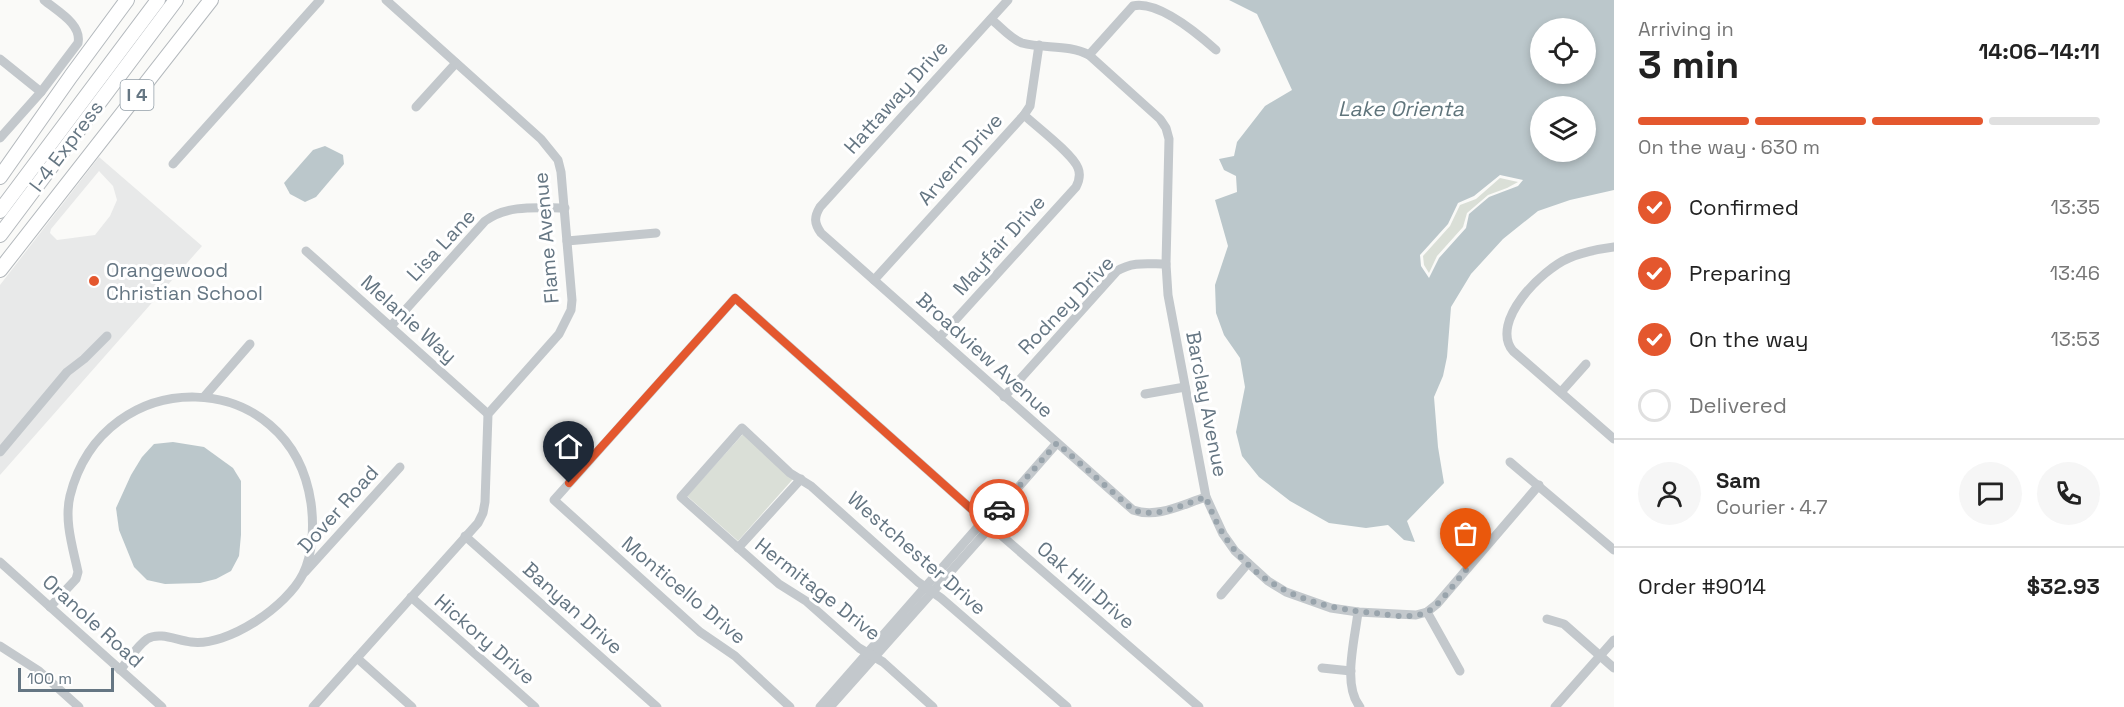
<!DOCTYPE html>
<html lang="en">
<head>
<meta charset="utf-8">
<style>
  :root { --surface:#fff; --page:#f6f6f6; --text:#222; --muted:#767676; --line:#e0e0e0; --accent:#e4572e }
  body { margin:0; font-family:"Space Grotesk",sans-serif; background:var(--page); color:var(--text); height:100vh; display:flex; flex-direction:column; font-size:22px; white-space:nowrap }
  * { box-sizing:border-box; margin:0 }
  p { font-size:20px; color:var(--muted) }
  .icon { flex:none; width:33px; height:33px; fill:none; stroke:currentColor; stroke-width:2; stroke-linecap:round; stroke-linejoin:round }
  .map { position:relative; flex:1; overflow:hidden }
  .sheet { display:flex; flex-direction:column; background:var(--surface); width:510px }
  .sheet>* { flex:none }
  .controls { position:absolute; left:1530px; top:18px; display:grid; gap:12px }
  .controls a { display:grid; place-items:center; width:66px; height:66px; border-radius:50%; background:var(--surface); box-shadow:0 3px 9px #0003; font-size:30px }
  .scale { position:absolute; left:18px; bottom:15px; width:96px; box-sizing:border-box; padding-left:6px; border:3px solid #657683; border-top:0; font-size:16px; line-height:21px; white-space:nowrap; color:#657683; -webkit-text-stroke:4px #fff; paint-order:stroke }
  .pin { position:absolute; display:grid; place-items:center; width:51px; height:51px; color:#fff; margin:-62px -26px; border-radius:50% 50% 50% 0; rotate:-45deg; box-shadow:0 0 6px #0007 }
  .pin .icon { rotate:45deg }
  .courier { position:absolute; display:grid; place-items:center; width:60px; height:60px; margin:-30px; border:4px solid #e4572e; border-radius:50%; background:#fff; color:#222; box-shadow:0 2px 8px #0007 }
  .overview em { font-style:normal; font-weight:700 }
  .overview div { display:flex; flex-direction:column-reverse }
  .overview { display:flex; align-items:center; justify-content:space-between; height:102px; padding:0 24px }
  h1 { font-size:39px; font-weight:700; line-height:45px }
  .bar { display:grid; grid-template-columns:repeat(4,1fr); gap:9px 6px; align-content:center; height:72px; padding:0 24px }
  .bar i { height:8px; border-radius:4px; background:var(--line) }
  .bar .on { background:var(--accent) }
  .bar p { grid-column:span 4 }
  .line { display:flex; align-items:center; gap:15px; padding:0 24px; border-top:2px solid var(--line) }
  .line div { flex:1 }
  .round { display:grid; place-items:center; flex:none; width:63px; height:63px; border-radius:32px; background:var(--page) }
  ol { padding:0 24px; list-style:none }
  li { display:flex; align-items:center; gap:18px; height:66px }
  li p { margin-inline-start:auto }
  li .icon { padding:6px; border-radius:50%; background:var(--accent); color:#fff; stroke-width:4 }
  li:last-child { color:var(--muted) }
  li i { width:33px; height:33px; border:3px solid var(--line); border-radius:50% }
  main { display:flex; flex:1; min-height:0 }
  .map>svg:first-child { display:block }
  .built { fill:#e8e9e9; fill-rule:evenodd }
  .green { fill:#dadfd7 }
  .water { fill:#bbc7cb; fill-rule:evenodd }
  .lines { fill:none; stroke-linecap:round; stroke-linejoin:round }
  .highway-casing { stroke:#b4b9bd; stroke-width:16 }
  .minor { stroke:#c3c8cc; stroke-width:9 }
  .highway { stroke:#fff; stroke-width:14 }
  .done { stroke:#99a4ac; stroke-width:6; stroke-dasharray:0 10.8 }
  .route { stroke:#e4572e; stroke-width:8 }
  .poi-dot { fill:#e4572e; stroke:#fff; stroke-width:2 }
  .labels { text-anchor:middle; stroke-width:6; stroke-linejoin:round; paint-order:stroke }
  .shield { fill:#fff; stroke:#939fa8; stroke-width:1.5 }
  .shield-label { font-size:18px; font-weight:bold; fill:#657683 }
  .street-label { font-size:20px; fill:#657683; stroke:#fff }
  .poi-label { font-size:20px; fill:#657683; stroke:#fff; text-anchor:start }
  .water-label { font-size:21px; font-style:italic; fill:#60757c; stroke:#fff }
</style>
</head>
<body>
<main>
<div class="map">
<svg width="1614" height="707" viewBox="0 0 1614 707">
  <rect width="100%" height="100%" fill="#fafaf8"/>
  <path class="built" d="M 99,157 L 202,246 L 0,475 L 0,457 L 69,374 L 111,336 L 107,332 L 82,356 L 0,447 L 0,285 ZM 99,171 L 113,186 L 117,200 L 110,216 L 95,235 L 57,240 L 50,233 L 51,229 Z"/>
  <g class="green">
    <polygon points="1500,178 1518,182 1507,188 1488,195 1467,213 1463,227 1437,256 1429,273 1424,265 1423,256 1450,226 1460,205 1476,199"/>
    <polygon points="743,434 793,479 738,541 687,496"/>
  </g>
  <g class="water">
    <path d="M 1229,0 L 1614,0 L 1614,190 L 1570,200 L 1538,211 L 1503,239 L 1471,274 L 1451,307 L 1447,357 L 1443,376 L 1434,397 L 1438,447 L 1444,483 L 1407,521 L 1415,542 L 1404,540 L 1388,525 L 1366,528 L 1329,523 L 1290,501 L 1259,477 L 1242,456 L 1236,432 L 1245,387 L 1240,358 L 1224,335 L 1216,313 L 1215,285 L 1228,246 L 1215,200 L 1237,192 L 1236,176 L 1224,170 L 1219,159 L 1234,156 L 1237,142 L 1265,106 L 1292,90 L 1257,14 ZM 1586,28 L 1586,74 L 1540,74 L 1540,28 ZM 1586,106 L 1586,152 L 1540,152 L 1540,106 ZM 1500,175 L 1523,180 L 1518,186 L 1489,197 L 1469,214 L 1466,228 L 1439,258 L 1429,278 L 1421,266 L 1420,255 L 1448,224 L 1458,203 L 1474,196 Z"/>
    <polygon points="325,146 343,155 344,164 316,197 305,202 290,194 284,183 313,150"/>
    <polygon points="173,442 204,447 233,468 241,481 241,535 239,556 231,571 216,579 200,583 165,584 147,580 134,567 119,530 116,508 131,475 142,457 154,444"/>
  </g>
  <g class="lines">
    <g class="highway-casing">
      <g id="highway">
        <polyline points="0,177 71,76 127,0"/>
        <polyline points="0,211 158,0"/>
        <polyline points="0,235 176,0"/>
        <polyline points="0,270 211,0"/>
      </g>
    </g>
    <g class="minor">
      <path d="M 1008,0 L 820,207 C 814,217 814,223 821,233 L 1133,510 C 1157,519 1183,504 1206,497"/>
      <path d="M 991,19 C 1001,27 1011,39 1022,43 C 1044,49 1069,44 1089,55 L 1160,119 L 1166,128 L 1169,139 L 1166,264 L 1168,295 L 1206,497 L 1223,534 L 1235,551 L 1268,581 L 1286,592 L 1331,608 L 1358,612 L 1416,615 L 1427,612 L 1437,604 L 1539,485"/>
      <path d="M 1089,55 L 1133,6 C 1158,0 1198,34 1216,50"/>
      <polyline points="0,59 41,92"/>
      <polyline points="416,107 456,63"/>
      <path d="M 0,138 L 41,92 L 78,43 C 82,24 57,11 44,0"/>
      <polyline points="173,164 320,0"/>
      <polyline points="567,241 656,233"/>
      <path d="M 1614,247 C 1599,249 1583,252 1569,258 C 1542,269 1489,322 1513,351 L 1614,439"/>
      <polyline points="306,251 488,414"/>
      <polyline points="874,280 1024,115 1030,106 1039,45"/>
      <path d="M 391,326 L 485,221 C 508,204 538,208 565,208"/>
      <path d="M 939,338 L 1076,187 C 1079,181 1081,175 1078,168 C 1073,154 1037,127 1024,115"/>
      <polyline points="1561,392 1586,364"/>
      <polyline points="1145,394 1185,387"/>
      <polyline points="204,397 250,344"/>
      <path d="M 1004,397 L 1117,271 C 1133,261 1148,264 1166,264"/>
      <polyline points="0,452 67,372 84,359 107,336"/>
      <polyline points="1510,462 1614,550"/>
      <polyline points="465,536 657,707"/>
      <polyline points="738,548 801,479"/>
      <polyline points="0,562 162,707"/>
      <polyline points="305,572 400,467"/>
      <polyline points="1221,595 1248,563"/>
      <polyline points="411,597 535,707"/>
      <path d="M 50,607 L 76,579 L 78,572 C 73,548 64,521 70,496 C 104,361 291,365 311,503 C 314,525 313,554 303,574 C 287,606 228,647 191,642 C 178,641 160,631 147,639 C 137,646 128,661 120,670"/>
      <path d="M 1358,612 C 1355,639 1342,685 1360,707"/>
      <polyline points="1427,612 1460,671"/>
      <polyline points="1547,619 1564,624 1614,668"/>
      <polyline points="0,646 39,671 79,707"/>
      <polyline points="357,658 412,707"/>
      <polyline points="1322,668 1351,671"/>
      <polyline points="313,707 478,523 483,513 485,502 488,414 559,334 571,310 572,300 561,172 558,160 541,139 386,0"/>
      <polyline points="790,707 735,656 700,632 554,500 735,298 987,523 1199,707"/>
      <polyline points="820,707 977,528 987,523 1057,443"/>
      <polyline points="830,707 985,533 987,523"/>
      <polyline points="933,707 883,662 859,648 806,601 779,584 681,497 742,428 790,473 811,486 918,582 941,598 1067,707"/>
      <polyline points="1555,707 1614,640"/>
    </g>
    <use href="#highway" class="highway"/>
  </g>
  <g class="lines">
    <path class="done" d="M 999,509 L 1057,443 L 1133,510 C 1157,519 1183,504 1206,497 C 1233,576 1296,607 1375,613 C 1391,615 1410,619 1425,613 C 1438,608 1456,581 1466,570"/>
    <polyline class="route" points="569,483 735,298 987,523 999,509"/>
  </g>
  <circle class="poi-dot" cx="94" cy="281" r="6"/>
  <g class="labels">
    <rect class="shield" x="120.5" y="80" width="33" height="30" rx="4.5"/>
    <g class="shield-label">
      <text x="137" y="101">I 4</text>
    </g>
    <g class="street-label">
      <text transform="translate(896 97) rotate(-48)" y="7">Hattaway Drive</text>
      <text transform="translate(66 146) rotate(-53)" y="7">I-4 Express</text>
      <text transform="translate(960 159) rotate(-48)" y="7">Arvern Drive</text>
      <text transform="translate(546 238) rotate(-95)" y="7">Flame Avenue</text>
      <text transform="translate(441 245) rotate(-47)" y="7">Lisa Lane</text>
      <text transform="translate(999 245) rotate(-48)" y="7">Mayfair Drive</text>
      <text transform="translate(1066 305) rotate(-46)" y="7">Rodney Drive</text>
      <text transform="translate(409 319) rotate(42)" y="7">Melanie Way</text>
      <text transform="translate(985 355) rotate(42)" y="7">Broadview Avenue</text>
      <text transform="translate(1207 404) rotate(79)" y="7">Barclay Avenue</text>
      <text transform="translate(338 509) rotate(-48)" y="7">Dover Road</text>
      <text transform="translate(917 553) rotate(41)" y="7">Westchester Drive</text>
      <text transform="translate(1086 585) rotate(41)" y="7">Oak Hill Drive</text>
      <text transform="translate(818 589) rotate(38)" y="7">Hermitage Drive</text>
      <text transform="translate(684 590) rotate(40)" y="7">Monticello Drive</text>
      <text transform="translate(573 608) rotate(42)" y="7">Banyan Drive</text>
      <text transform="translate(93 621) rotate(42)" y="7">Oranole Road</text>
      <text transform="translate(485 639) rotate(41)" y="7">Hickory Drive</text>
    </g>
    <g class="poi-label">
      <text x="106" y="277">Orangewood<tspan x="106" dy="23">Christian School</tspan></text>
    </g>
    <g class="water-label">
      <text x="1401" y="116">Lake Orienta</text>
    </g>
  </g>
</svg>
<div class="controls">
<a><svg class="icon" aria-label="locate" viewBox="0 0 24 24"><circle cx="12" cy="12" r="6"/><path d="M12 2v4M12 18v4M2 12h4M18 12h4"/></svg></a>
<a><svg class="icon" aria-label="layers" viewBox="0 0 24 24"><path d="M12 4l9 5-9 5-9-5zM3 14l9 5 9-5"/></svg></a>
</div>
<div class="scale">100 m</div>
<div class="pin" style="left:1466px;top:570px;background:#ea580c"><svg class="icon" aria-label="bag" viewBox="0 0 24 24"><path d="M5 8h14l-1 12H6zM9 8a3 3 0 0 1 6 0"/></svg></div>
<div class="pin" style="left:569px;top:483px;background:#1f2937"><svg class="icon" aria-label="home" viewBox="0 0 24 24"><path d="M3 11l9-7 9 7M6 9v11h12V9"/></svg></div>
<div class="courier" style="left:999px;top:509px"><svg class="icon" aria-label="car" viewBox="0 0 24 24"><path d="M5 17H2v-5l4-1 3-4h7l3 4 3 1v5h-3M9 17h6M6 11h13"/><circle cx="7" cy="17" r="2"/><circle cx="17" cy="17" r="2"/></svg></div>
</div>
<section class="sheet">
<div class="overview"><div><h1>3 min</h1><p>Arriving in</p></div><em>14:06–14:11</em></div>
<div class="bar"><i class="on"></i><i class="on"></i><i class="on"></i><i></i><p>On the way · 630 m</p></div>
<ol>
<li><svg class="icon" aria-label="check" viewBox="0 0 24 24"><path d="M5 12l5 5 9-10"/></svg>Confirmed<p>13:35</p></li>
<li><svg class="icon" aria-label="check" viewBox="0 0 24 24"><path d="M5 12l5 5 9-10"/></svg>Preparing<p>13:46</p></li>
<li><svg class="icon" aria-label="check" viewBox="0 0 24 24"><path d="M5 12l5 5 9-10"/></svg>On the way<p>13:53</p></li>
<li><i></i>Delivered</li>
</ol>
<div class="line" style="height:108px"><a class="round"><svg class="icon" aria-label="person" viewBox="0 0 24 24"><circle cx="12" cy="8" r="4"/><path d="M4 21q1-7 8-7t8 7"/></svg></a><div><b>Sam</b><p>Courier · 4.7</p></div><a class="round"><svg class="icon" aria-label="chat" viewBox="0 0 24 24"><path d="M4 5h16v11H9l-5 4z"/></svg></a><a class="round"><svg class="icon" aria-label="phone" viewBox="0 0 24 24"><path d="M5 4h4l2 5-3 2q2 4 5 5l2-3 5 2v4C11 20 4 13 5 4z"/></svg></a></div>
<div class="line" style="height:78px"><div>Order #9014</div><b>$32.93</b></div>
</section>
</main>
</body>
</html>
